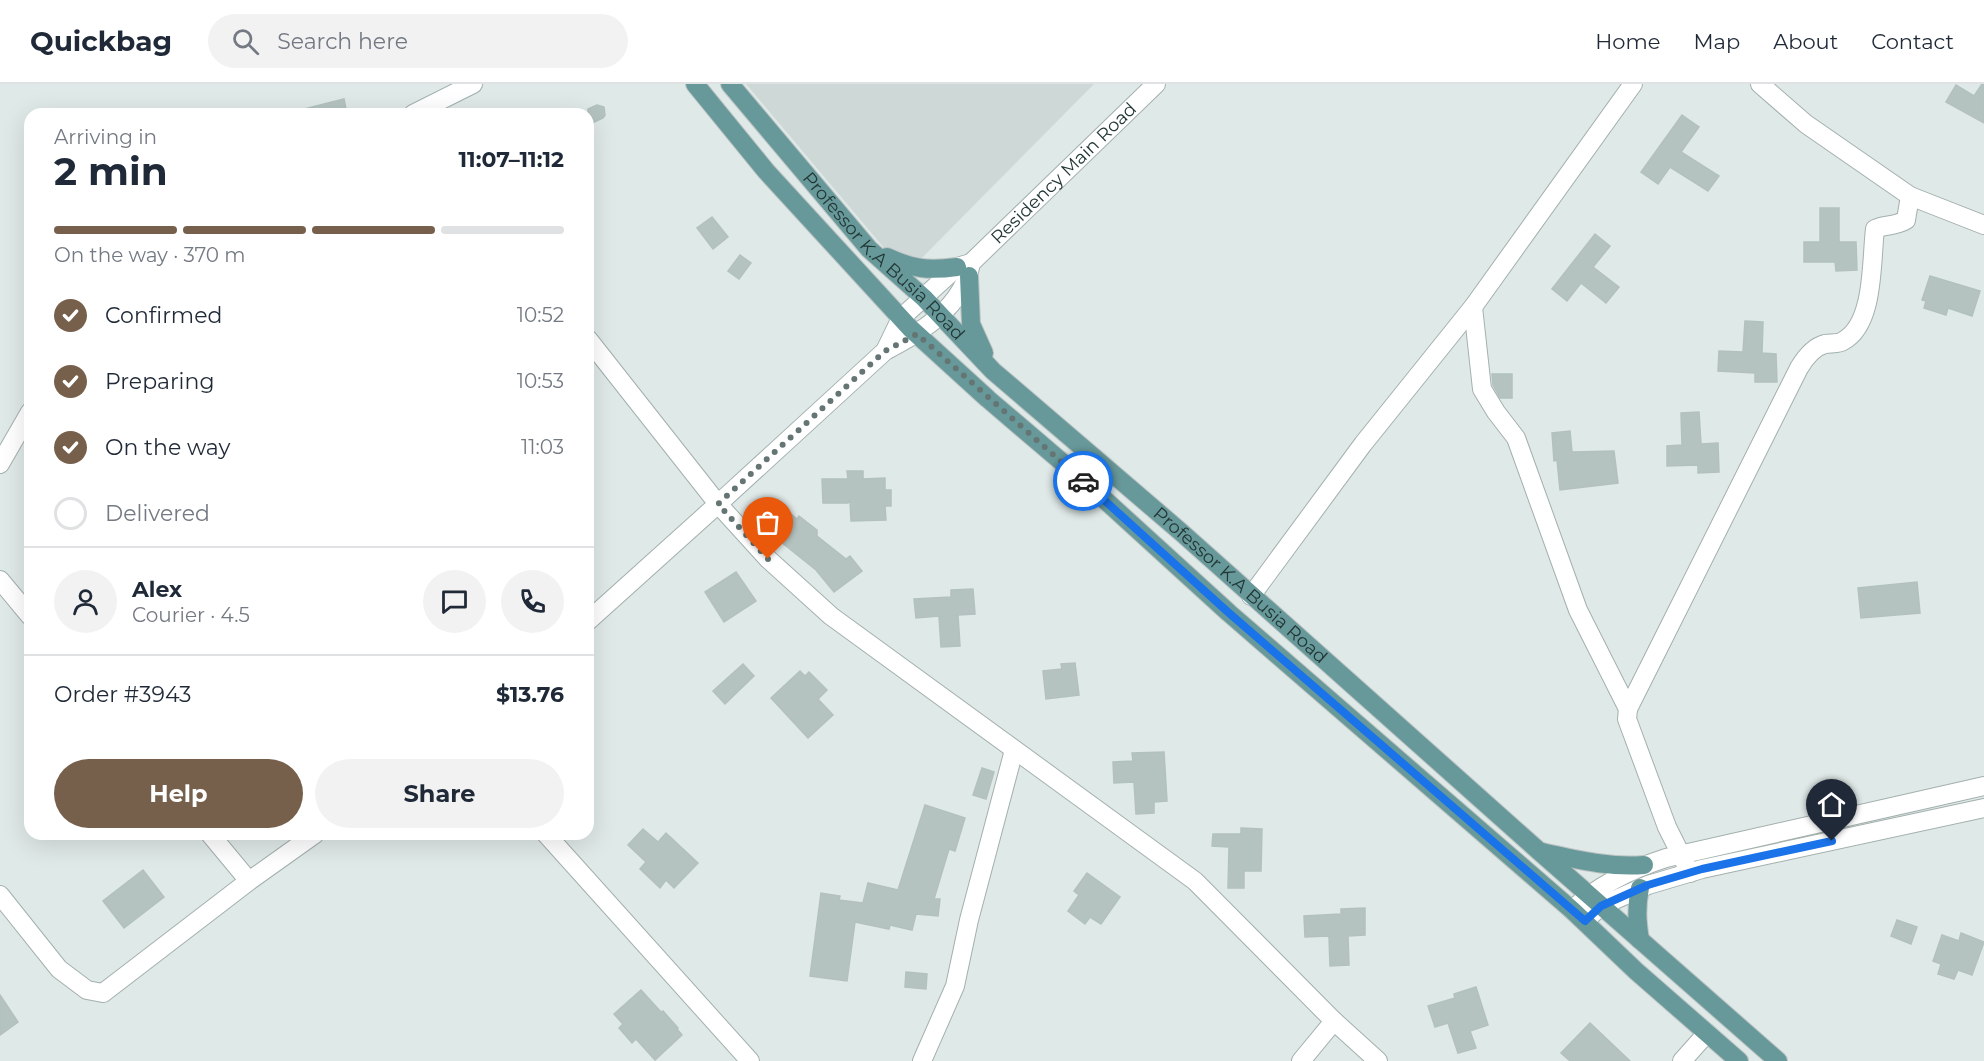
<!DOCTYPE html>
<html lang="en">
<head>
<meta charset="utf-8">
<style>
  :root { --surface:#fff; --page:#f2f2f3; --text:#1f2937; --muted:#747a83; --line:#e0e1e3; --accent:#77604b }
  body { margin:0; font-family:Montserrat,sans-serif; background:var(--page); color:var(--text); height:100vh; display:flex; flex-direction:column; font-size:22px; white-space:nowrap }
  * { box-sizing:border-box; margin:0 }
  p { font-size:20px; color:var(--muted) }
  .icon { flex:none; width:33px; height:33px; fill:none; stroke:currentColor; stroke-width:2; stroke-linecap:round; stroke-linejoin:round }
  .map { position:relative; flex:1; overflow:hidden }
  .sheet { position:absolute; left:24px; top:24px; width:570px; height:732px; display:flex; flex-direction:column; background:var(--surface); border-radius:18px; box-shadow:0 6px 24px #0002 }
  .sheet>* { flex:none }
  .pin { position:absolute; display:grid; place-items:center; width:51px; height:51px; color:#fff; margin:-62px -26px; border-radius:50% 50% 50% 0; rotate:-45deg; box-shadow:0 0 6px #0007 }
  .pin .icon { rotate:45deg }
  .courier { position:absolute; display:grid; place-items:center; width:60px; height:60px; margin:-30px; border:4px solid #1a73e8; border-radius:50%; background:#fff; color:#222; box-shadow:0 2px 8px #0007 }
  .overview em { font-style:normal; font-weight:700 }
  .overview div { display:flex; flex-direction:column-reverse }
  .overview { display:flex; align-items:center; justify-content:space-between; height:102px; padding:0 30px }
  h1 { font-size:39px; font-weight:700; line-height:45px }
  .bar { display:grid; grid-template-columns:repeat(4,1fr); gap:9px 6px; align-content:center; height:72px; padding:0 30px }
  .bar i { height:8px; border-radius:4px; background:var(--line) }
  .bar .current { background:var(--accent) }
  .bar p { grid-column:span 4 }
  .line { display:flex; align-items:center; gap:15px; padding:0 30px; border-top:2px solid var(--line) }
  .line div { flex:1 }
  .round { display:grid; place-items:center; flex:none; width:63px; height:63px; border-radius:32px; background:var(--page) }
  ol { padding:0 30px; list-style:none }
  li { display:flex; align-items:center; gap:18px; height:66px }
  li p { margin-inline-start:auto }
  li .icon { padding:6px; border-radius:50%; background:var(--accent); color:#fff; stroke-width:4 }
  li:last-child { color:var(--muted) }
  li i { width:33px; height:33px; border:3px solid var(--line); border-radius:50% }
  .button { display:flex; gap:12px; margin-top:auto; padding:12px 30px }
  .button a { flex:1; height:69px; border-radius:36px; background:var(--accent); color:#fff; font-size:24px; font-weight:700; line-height:69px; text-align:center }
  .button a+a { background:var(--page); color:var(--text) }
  header { display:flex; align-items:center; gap:36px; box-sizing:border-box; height:84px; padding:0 30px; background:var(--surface); border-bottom:2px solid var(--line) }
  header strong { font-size:28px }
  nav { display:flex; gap:33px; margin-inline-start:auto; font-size:21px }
  .search { width:420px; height:54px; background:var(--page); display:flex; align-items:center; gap:15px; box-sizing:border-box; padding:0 21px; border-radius:33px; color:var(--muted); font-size:22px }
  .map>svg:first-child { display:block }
  .built { fill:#ced8d6 }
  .building { fill:#b5c3c0; stroke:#b2c1bf; stroke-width:1.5 }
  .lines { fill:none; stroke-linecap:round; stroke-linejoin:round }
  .minor-casing { stroke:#a3b0ae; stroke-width:20 }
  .major-casing { stroke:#bdc3c3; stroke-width:20 }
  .minor { stroke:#fff; stroke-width:18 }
  .major { stroke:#68999a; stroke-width:18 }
  .done { stroke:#647574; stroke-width:6; stroke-dasharray:0 10.8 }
  .route { stroke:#1a73e8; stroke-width:8 }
  .labels { text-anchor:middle; stroke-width:5; stroke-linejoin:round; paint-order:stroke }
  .street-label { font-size:18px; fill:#223736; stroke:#eff6f4 }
</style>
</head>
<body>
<header>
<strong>Quickbag</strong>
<div class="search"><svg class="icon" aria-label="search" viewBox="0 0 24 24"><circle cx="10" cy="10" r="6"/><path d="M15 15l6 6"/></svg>Search here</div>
<nav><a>Home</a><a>Map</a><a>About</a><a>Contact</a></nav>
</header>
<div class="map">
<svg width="1984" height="977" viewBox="0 0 1984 977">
  <rect width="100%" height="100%" fill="#dfe9e7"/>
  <polygon class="built" points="746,0 1094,0 906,190"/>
  <g class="building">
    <polygon points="1982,0 1984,0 1984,39 1946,18 1956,1 1974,12"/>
    <polygon points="344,15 347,30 304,30 304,25"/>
    <polygon points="597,21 604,23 605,31 603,34 588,41 588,25"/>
    <polygon points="1682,31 1699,43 1681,68 1719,92 1708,107 1670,83 1658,100 1641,88"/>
    <polygon points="1820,124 1839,124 1839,158 1856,158 1857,186 1836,187 1835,178 1804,178 1804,158 1820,158"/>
    <polygon points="712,133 728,153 713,165 697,144"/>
    <polygon points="1595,150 1610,162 1593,183 1619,203 1606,219 1581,199 1567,217 1552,205"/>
    <polygon points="740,171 751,179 739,195 728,187"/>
    <polygon points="1930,192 1980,207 1972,232 1948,224 1946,231 1924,224 1926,217 1922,216"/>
    <polygon points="1745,237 1763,238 1762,269 1776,270 1777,298 1755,298 1755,289 1718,287 1719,267 1743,268"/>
    <polygon points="1492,290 1512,290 1512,314 1500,314 1493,301"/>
    <polygon points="1699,328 1701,360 1718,359 1719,388 1698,389 1698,381 1667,382 1667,362 1682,361 1681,329"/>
    <polygon points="1570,347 1572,368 1614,367 1618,399 1560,406 1557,376 1554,377 1552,349"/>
    <polygon points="847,387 863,387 863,395 885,394 885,406 891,406 891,422 885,422 886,436 851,437 850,416 848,419 823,419 822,395 848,395"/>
    <polygon points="784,424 797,435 799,432 817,446 817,452 846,475 850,472 862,487 834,508 816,486 766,446"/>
    <polygon points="736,488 756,517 724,538 705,508"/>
    <polygon points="1917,498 1920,529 1861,534 1858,504"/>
    <polygon points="973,505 975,530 958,531 960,562 941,563 939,532 916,534 914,515 951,513 951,506"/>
    <polygon points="1075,579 1079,611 1046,615 1043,587 1062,585 1061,580"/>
    <polygon points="743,580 754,592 725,620 713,607"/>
    <polygon points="800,587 805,592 809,588 827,606 818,615 833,631 808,654 771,614"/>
    <polygon points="1164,668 1167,717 1154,718 1154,729 1136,730 1134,698 1114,699 1113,678 1133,677 1132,669"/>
    <polygon points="982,684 994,688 986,715 973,711"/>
    <polygon points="925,721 965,734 955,767 949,765 934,815 940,815 938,832 916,830 912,846 890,841 889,845 855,838 847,897 810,892 821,809 840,812 839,816 863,819 868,799 898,806"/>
    <polygon points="1241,744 1262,745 1261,787 1244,787 1244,804 1228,804 1229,763 1212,762 1213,750 1241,750"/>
    <polygon points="643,745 658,758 666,749 698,779 674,804 666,796 660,804 640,785 646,778 628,761"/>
    <polygon points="143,786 164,813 124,844 103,817"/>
    <polygon points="1087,789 1120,813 1101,840 1090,833 1085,840 1068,827 1079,811 1074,807"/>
    <polygon points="1365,824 1365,851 1348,852 1349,881 1330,882 1329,852 1305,853 1304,832 1341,830 1341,825"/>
    <polygon points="1897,836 1917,843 1911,860 1891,852"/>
    <polygon points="1961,849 1984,858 1972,891 1958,886 1954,895 1938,890 1941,880 1933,877 1942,851 1959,857"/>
    <polygon points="906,888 927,890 926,905 905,903"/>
    <polygon points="1476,903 1488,941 1470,947 1476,964 1458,969 1448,939 1435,943 1428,922 1455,914 1454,910"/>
    <polygon points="641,906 661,928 663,927 678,944 677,945 682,951 655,976 636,955 632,959 619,944 623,940 614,930"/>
    <polygon points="0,911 18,938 0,951"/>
    <polygon points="1590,939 1630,977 1570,977 1561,969"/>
  </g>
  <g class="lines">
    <g class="minor-casing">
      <g id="minor">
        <polyline points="1760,0 1806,40 1910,112 1984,141"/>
        <polyline points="413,30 473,0"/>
        <path d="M 971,179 C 963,223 922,248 885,267 L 718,420 L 768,475 L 831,532 L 1195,797 L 1334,937 L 1378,977"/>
        <polyline points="1473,223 1482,305 1496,328 1516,354 1578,526 1628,625"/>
        <polyline points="588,255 718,420 588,537"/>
        <path id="s1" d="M 885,267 L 901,234 L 957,183 L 971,179 L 1156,0"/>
        <polyline points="0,380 30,328"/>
        <polyline points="0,496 30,532"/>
        <polyline points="1251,512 1363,360 1473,223 1633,0"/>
        <polyline points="210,750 249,797"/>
        <polyline points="546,750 750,977"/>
        <path d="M 1690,789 L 1667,743 L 1627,635 L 1628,625 L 1799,284 C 1805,274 1813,263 1825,260 C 1831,259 1839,260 1843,257 C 1875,240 1871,176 1875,145 C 1886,140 1894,143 1906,136 L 1910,112"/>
        <polyline points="0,811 59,885 87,906 103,909 249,797 315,750"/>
        <path d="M 1572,826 C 1598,801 1632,785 1666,774 L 1984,702"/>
        <polyline points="1585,837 1601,822 1648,801 1702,785 1984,724"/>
        <polyline points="922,977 955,902 969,836 1014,666"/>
        <polyline points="1301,977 1334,937"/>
        <polyline points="1682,977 1707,949"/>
      </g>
    </g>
    <g class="major-casing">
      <g id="major">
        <polyline points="695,0 766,87 910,244 988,315 1083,396 1229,529 1572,826 1636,887 1739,977"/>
        <path id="s2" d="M 730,0 L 869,165 L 924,214 L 993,287 L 1182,449 L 1540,768 L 1778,977"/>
        <path d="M 887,173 C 913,185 928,187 957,183"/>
        <polyline points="969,192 971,240 984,269"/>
        <path d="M 1542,768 C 1575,775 1609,784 1644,781"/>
        <path d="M 1640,856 C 1637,837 1636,823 1640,804"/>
      </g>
    </g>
    <use href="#minor" class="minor"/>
    <use href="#major" class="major"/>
  </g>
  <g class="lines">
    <polyline class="done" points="768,475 718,420 885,267 917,250 1083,397"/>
    <polyline class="route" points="1083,397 1229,529 1585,837 1601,822 1648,801 1702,785 1832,757"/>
  </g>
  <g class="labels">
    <g class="street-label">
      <text dy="6" stroke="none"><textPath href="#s1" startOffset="256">Residency Main Road</textPath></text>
      <text dy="6" stroke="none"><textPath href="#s2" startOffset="231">Professor K.A Busia Road</textPath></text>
      <text dy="6" stroke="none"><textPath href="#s2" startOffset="717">Professor K.A Busia Road</textPath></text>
    </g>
  </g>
</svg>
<div class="pin" style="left:768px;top:475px;background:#ea580c"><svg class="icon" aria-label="bag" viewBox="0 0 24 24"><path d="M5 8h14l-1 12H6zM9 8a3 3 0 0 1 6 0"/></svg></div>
<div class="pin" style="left:1832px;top:757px;background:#1f2937"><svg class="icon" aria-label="home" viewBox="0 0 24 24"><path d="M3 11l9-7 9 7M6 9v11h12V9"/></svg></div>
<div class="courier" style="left:1083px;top:397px"><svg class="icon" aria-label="car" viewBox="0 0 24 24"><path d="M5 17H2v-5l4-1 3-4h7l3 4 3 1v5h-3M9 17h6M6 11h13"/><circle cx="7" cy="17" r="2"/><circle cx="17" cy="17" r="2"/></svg></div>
<section class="sheet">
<div class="overview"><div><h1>2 min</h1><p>Arriving in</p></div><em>11:07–11:12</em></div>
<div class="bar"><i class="current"></i><i class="current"></i><i class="current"></i><i></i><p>On the way · 370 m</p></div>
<ol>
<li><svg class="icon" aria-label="check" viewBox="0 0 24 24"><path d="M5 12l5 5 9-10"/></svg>Confirmed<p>10:52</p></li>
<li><svg class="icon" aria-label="check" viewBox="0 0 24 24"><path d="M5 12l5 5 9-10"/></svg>Preparing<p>10:53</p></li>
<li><svg class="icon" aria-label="check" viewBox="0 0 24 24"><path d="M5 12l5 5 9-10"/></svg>On the way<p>11:03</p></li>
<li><i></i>Delivered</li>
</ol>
<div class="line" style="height:108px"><a class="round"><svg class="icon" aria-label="person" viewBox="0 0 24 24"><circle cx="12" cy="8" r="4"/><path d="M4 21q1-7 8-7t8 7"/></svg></a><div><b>Alex</b><p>Courier · 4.5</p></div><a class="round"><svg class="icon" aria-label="chat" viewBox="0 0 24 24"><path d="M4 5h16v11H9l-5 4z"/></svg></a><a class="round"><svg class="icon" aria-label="phone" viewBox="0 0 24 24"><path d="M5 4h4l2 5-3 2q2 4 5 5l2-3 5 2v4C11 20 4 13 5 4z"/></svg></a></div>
<div class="line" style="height:78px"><div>Order #3943</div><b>$13.76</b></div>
<div class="button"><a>Help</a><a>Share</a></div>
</section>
</div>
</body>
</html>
